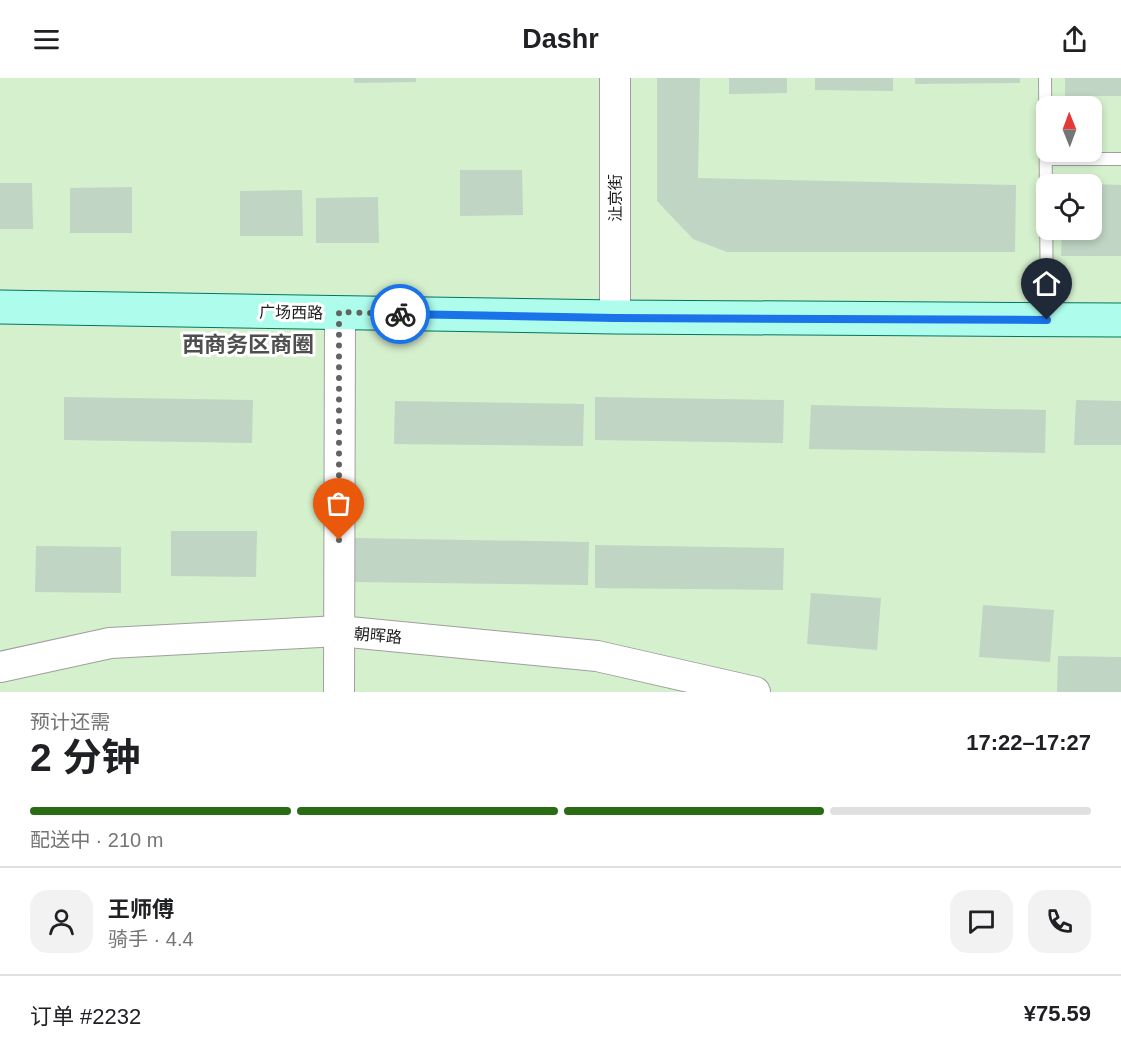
<!DOCTYPE html>
<html lang="zh">
<head>
<meta charset="utf-8">
<style>
  :root { --surface:#fff; --page:#f2f2f2; --text:#202124; --muted:#757577; --line:#e0e0e0; --accent:#296c14 }
  body { margin:0; font-family:Arial,"Noto Sans SC",sans-serif; background:var(--page); color:var(--text); height:100vh; display:flex; flex-direction:column; font-size:22px; white-space:nowrap }
  * { box-sizing:border-box; margin:0 }
  p { font-size:20px; color:var(--muted) }
  .icon { flex:none; width:33px; height:33px; fill:none; stroke:currentColor; stroke-width:2; stroke-linecap:round; stroke-linejoin:round }
  .map { position:relative; height:614px; overflow:hidden }
  .details { display:flex; flex-direction:column; background:var(--surface); flex:1 }
  .details>* { flex:none }
  .needle { width:39px; rotate:359deg }
  .tools { position:absolute; left:1036px; top:18px; display:grid; gap:12px }
  .tools a { display:grid; place-items:center; width:66px; height:66px; border-radius:12px; background:var(--surface); box-shadow:0 3px 9px #0003; font-size:30px }
  .pin { position:absolute; display:grid; place-items:center; width:51px; height:51px; color:#fff; margin:-62px -26px; border-radius:50% 50% 50% 0; rotate:-45deg; box-shadow:0 0 6px #0007 }
  .pin .icon { rotate:45deg }
  .courier { position:absolute; display:grid; place-items:center; width:60px; height:60px; margin:-30px; border:4px solid #1a73e8; border-radius:50%; background:#fff; color:#222; box-shadow:0 2px 8px #0007 }
  .headline em { font-style:normal; font-weight:700 }
  .headline div { display:flex; flex-direction:column-reverse }
  .headline { display:flex; align-items:center; justify-content:space-between; height:102px; padding:0 30px }
  h1 { font-size:39px; font-weight:700; line-height:45px }
  .bar { display:grid; grid-template-columns:repeat(4,1fr); gap:9px 6px; align-content:center; height:72px; padding:0 30px }
  .bar i { height:8px; border-radius:4px; background:var(--line) }
  .bar .active { background:var(--accent) }
  .bar p { grid-column:span 4 }
  .line { display:flex; align-items:center; gap:15px; padding:0 30px; border-top:2px solid var(--line) }
  .line div { flex:1 }
  .round { display:grid; place-items:center; flex:none; width:63px; height:63px; border-radius:18px; background:var(--page) }
  header { display:flex; justify-content:space-between; align-items:center; height:78px; padding:0 30px; background:var(--surface); font-size:27px; font-weight:700 }
  .map>svg:first-child { display:block }
  .commercial { fill:#d5f0cd; fill-rule:evenodd }
  .building { fill:#c0d5c4 }
  .lines { fill:none; stroke-linecap:round; stroke-linejoin:round }
  .service-casing { stroke:#9f9f9f; stroke-width:14 }
  .tertiary-casing { stroke:#9f9f9f; stroke-width:32 }
  .secondary-casing { stroke:#007562; stroke-width:35 }
  .service { stroke:#fff; stroke-width:12 }
  .tertiary { stroke:#fff; stroke-width:30 }
  .secondary { stroke:#aefdec; stroke-width:33 }
  .done { stroke:#606562; stroke-width:6; stroke-dasharray:0 10.8 }
  .route { stroke:#1a73e8; stroke-width:8 }
  .labels { text-anchor:middle; stroke-width:6; stroke-linejoin:round; paint-order:stroke }
  .street-label { font-size:16px; fill:#1b1b1b; stroke:#fff }
  .district-label { font-size:22px; font-weight:bold; fill:#4e4e4e; stroke:#fff }
</style>
</head>
<body>
<header><svg class="icon" aria-label="menu" viewBox="0 0 24 24"><path d="M4 6h16M4 12h16M4 18h16"/></svg>Dashr<svg class="icon" aria-label="share" viewBox="0 0 24 24"><path d="M12 15V3M7 8l5-5 5 5M5 13v7h14v-7"/></svg></header>
<div class="map">
<svg width="1121" height="614" viewBox="0 0 1121 614">
  <rect width="100%" height="100%" fill="#e0eee5"/>
  <path class="commercial" d="M 0,0 L 1121,0 L 1121,614 L 0,614 ZM 1047,28 L 1092,28 L 1092,74 L 1047,74 ZM 1047,106 L 1092,106 L 1092,152 L 1047,152 Z"/>
  <g class="building">
    <polygon points="354,0 416,0 416,4 354,5"/>
    <polygon points="657,0 700,0 698,100 1016,107 1015,174 727,174 693,161 657,123"/>
    <polygon points="729,0 787,0 787,15 729,16"/>
    <polygon points="815,0 893,0 893,13 815,12"/>
    <polygon points="915,0 1020,0 1020,5 915,6"/>
    <rect x="1065" y="0" width="56" height="18"/>
    <polygon points="460,92 522,92 523,137 460,138"/>
    <polygon points="0,105 32,105 33,151 0,151"/>
    <polygon points="1092,106 1121,107 1121,178 1061,178 1062,152 1092,152"/>
    <polygon points="132,109 132,155 70,155 70,110"/>
    <polygon points="302,112 303,158 240,158 240,113"/>
    <polygon points="378,119 379,165 316,165 316,120"/>
    <polygon points="64,319 253,322 252,365 64,362"/>
    <polygon points="595,319 784,322 783,365 595,362"/>
    <polygon points="1076,322 1121,323 1121,367 1074,367"/>
    <polygon points="395,323 584,326 583,368 394,366"/>
    <polygon points="811,327 1046,332 1045,375 809,371"/>
    <polygon points="171,453 257,453 256,499 171,498"/>
    <polygon points="354,460 589,464 588,507 352,504"/>
    <polygon points="595,467 784,470 783,512 595,510"/>
    <polygon points="36,468 121,469 121,515 35,514"/>
    <polygon points="811,515 881,520 877,572 807,566"/>
    <polygon points="983,527 1054,532 1050,584 979,579"/>
    <polygon points="1058,578 1121,579 1121,614 1057,614"/>
  </g>
  <g class="lines">
    <g class="service-casing">
      <g id="service">
        <polyline points="1045,0 1047,240"/>
        <polyline points="1046,81 1121,81"/>
      </g>
    </g>
    <g class="tertiary-casing">
      <g id="tertiary">
        <polyline points="615,239 615,0"/>
        <polyline points="0,589 110,565 339,553 597,578 755,614"/>
        <polyline points="339,614 340,234"/>
      </g>
    </g>
    <g class="secondary-casing">
      <polyline id="secondary" points="0,229 615,239 1121,242"/>
    </g>
    <use href="#service" class="service"/>
    <use href="#tertiary" class="tertiary"/>
    <use href="#secondary" class="secondary"/>
  </g>
  <g class="lines">
    <polyline class="done" points="339,462 339,234 400,236"/>
    <polyline class="route" points="400,236 615,240 1047,242"/>
  </g>
  <g class="labels">
    <g class="street-label">
      <text transform="translate(615 120) rotate(-90)" y="6">沚京街</text>
      <text transform="translate(291 234) rotate(1)" y="6">广场西路</text>
      <text transform="translate(378 557) rotate(5)" y="6">朝晖路</text>
    </g>
    <g class="district-label">
      <text x="248" y="274">西商务区商圈</text>
    </g>
  </g>
</svg>
<div class="tools">
<a><svg class="needle" viewBox="-14 -14 28 28"><path d="M0-13l5 13h-10z" fill="#e53935"/><path d="M0 13l5-13h-10z" fill="#757577"/></svg></a>
<a><svg class="icon" aria-label="locate" viewBox="0 0 24 24"><circle cx="12" cy="12" r="6"/><path d="M12 2v4M12 18v4M2 12h4M18 12h4"/></svg></a>
</div>
<div class="pin" style="left:339px;top:462px;background:#ea580c"><svg class="icon" aria-label="bag" viewBox="0 0 24 24"><path d="M5 8h14l-1 12H6zM9 8a3 3 0 0 1 6 0"/></svg></div>
<div class="pin" style="left:1047px;top:242px;background:#1f2937"><svg class="icon" aria-label="home" viewBox="0 0 24 24"><path d="M3 11l9-7 9 7M6 9v11h12V9"/></svg></div>
<div class="courier" style="left:400px;top:236px"><svg class="icon" aria-label="bike" viewBox="0 0 24 24"><circle cx="6" cy="16" r="4"/><circle cx="18" cy="16" r="4"/><path d="M6 16l4-8h5l3 8M10 8l3 8H6M13 5h3"/></svg></div>
</div>
<section class="details">
<div class="headline"><div><h1>2 分钟</h1><p>预计还需</p></div><em>17:22–17:27</em></div>
<div class="bar"><i class="active"></i><i class="active"></i><i class="active"></i><i></i><p>配送中 · 210 m</p></div>
<div class="line" style="height:108px"><a class="round"><svg class="icon" aria-label="person" viewBox="0 0 24 24"><circle cx="12" cy="8" r="4"/><path d="M4 21q1-7 8-7t8 7"/></svg></a><div><b>王师傅</b><p>骑手 · 4.4</p></div><a class="round"><svg class="icon" aria-label="chat" viewBox="0 0 24 24"><path d="M4 5h16v11H9l-5 4z"/></svg></a><a class="round"><svg class="icon" aria-label="phone" viewBox="0 0 24 24"><path d="M5 4h4l2 5-3 2q2 4 5 5l2-3 5 2v4C11 20 4 13 5 4z"/></svg></a></div>
<div class="line" style="height:78px"><div>订单 #2232</div><b>¥75.59</b></div>
</section>
</body>
</html>
